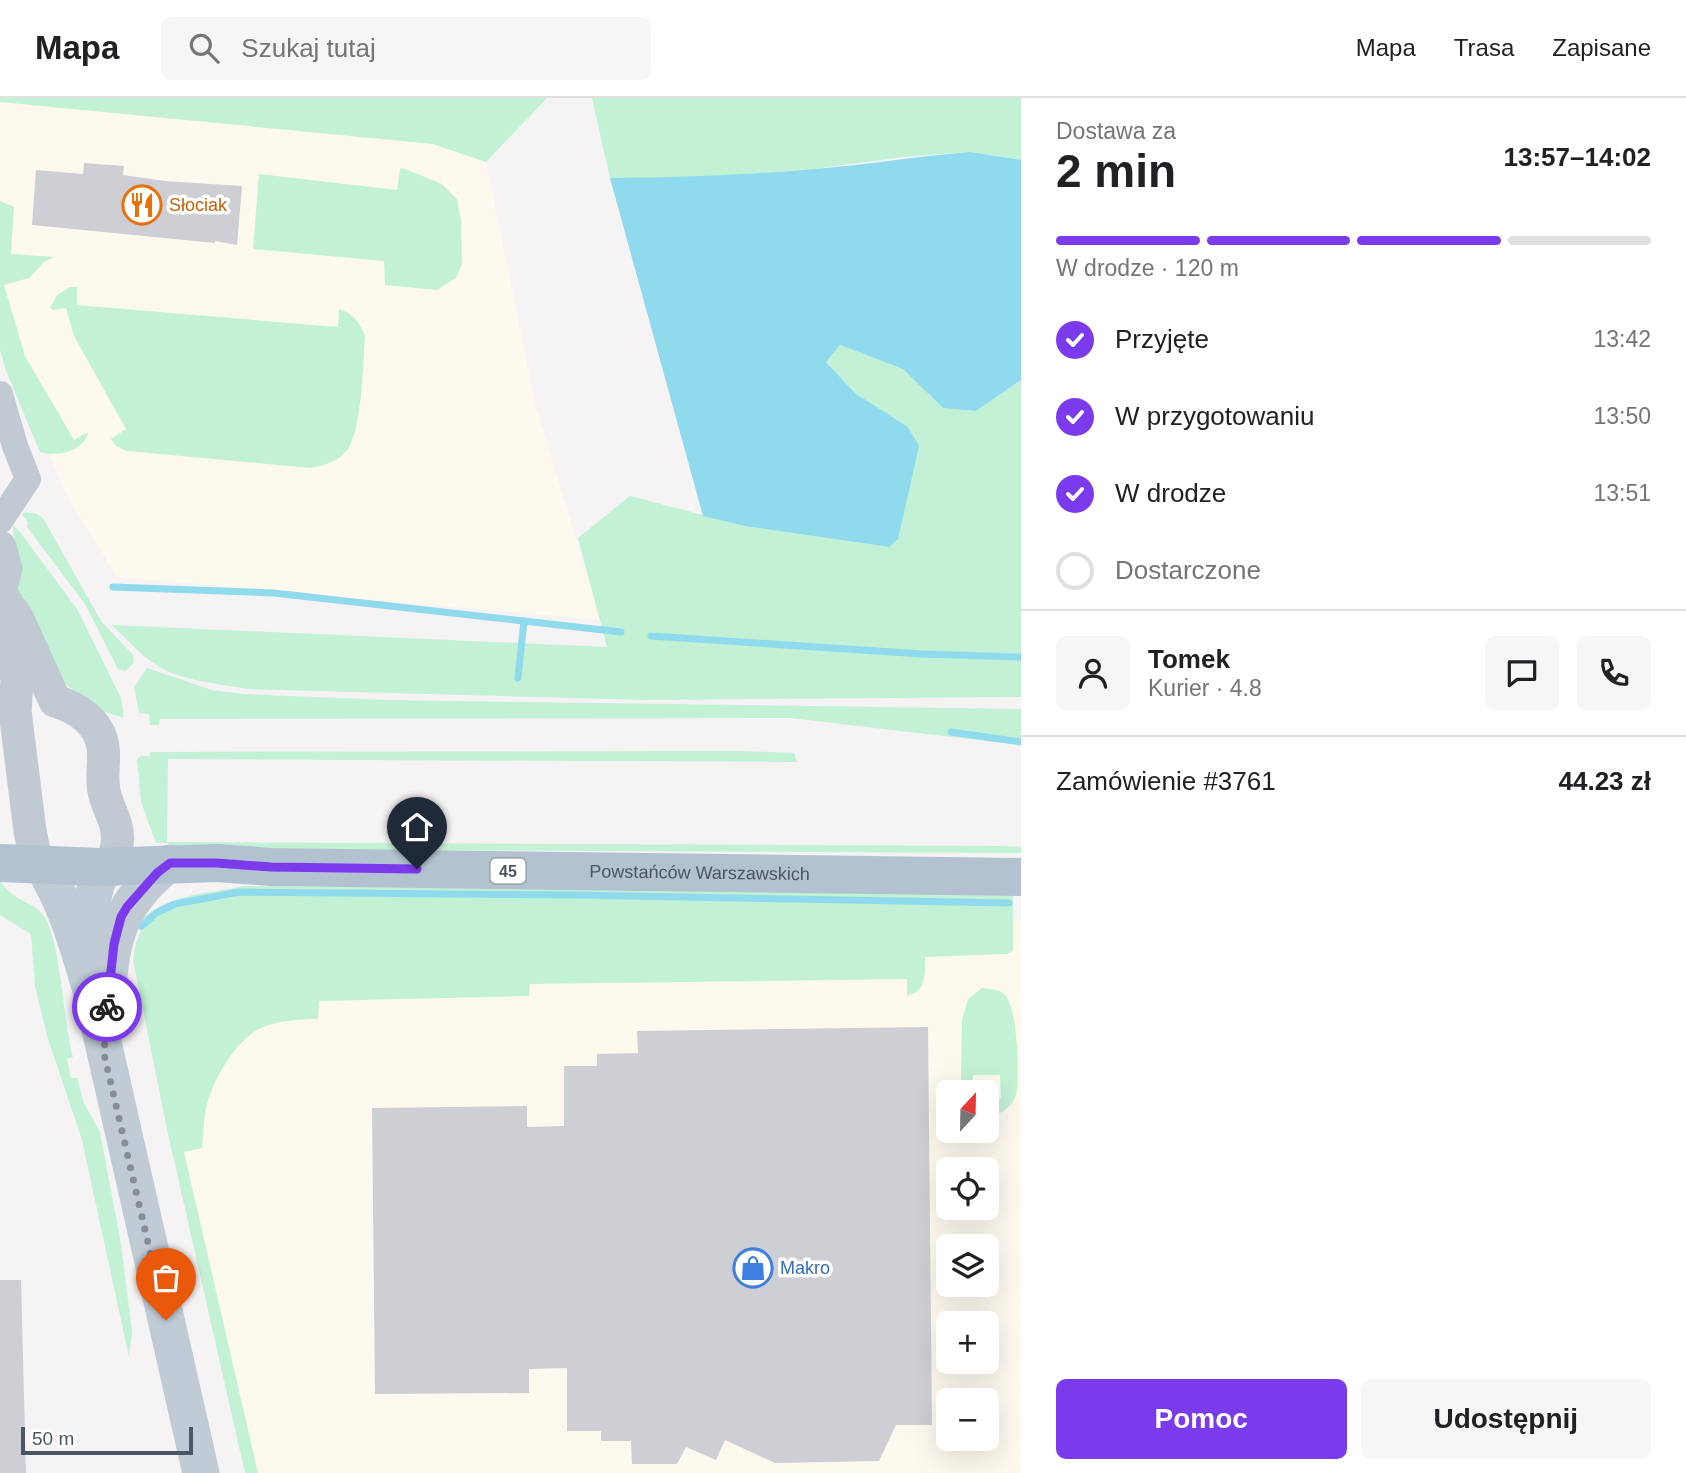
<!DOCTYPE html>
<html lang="pl">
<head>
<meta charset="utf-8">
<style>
  :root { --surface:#fff; --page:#f6f6f6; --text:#202124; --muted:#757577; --line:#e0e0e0; --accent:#7c3aed }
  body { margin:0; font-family:Helvetica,sans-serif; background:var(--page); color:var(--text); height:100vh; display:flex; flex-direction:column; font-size:26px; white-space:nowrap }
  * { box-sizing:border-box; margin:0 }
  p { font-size:23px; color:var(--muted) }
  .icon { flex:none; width:38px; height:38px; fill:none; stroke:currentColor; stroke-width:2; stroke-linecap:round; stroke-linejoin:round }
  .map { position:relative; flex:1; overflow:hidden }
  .side { display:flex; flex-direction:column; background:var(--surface); width:665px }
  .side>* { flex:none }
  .needle { width:46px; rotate:22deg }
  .buttons { position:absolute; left:936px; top:982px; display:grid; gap:14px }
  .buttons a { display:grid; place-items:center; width:63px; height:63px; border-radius:10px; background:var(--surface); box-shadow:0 7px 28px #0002; font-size:35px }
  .scale { position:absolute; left:21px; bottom:18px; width:172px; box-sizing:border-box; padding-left:7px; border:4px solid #4a5661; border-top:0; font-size:19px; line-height:24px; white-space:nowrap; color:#4a5661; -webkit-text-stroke:5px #fff; paint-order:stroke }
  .pin { position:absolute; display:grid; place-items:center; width:60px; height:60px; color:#fff; margin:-72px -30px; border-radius:50% 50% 50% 0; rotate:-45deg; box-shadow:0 0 7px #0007 }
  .pin .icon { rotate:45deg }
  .courier { position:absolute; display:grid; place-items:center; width:70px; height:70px; margin:-35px; border:5px solid #7c3aed; border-radius:50%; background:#fff; color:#222; box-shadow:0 2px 9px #0007 }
  .summary em { font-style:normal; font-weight:800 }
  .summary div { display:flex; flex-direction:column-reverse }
  .summary { display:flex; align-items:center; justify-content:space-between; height:119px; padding:0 35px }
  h1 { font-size:46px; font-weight:800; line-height:52px }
  .bar { display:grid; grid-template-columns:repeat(4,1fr); gap:10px 7px; align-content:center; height:84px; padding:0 35px }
  .bar i { height:9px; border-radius:5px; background:var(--line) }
  .bar .current { background:var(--accent) }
  .bar p { grid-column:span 4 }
  .line { display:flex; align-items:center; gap:18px; padding:0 35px; border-top:2px solid var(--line) }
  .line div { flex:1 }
  .round { display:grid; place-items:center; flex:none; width:74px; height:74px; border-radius:10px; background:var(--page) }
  ol { padding:0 35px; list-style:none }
  li { display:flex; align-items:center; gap:21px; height:77px }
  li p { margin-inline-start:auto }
  li .icon { padding:7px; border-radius:50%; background:var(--accent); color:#fff; stroke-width:4 }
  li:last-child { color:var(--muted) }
  li i { width:38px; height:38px; border:4px solid var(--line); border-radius:50% }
  .cta { display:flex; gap:14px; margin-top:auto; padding:14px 35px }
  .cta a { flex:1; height:80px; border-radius:10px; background:var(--accent); color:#fff; font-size:28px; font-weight:800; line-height:80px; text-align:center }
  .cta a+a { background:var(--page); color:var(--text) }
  header { display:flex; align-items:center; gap:42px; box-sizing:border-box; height:98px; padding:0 35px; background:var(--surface); border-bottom:2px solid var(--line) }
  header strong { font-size:33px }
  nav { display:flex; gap:38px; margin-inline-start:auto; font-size:24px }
  .search { width:490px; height:63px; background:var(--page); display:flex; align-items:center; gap:18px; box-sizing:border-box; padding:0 24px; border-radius:10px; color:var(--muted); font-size:26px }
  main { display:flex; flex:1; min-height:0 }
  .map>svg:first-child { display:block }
  .commercial { fill:#fdf9ef; fill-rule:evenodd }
  .green { fill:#c3f1d5 }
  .water { fill:#90daee }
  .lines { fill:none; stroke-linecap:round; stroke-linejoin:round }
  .stream { stroke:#90daee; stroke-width:7 }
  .building { fill:#cdcfd5 }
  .minor { stroke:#c1cad2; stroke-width:26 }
  .tertiary { stroke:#c1cad2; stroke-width:33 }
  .secondary { stroke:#c1cbd6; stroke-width:37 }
  .primary { stroke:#b3c2d1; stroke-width:38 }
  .done { stroke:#868d94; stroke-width:7; stroke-dasharray:0 12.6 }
  .route { stroke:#7c3aed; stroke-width:9 }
  .labels { text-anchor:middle; stroke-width:7; stroke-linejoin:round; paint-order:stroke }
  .shield { fill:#fff; stroke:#808990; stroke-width:2 }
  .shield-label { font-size:16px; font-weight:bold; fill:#4a5661 }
  .food-label { font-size:18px; fill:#c56008; stroke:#fff; text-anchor:start }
  .street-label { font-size:18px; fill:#4a5661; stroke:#fff }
  .shop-label { font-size:18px; fill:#366cbe; stroke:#fff; text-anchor:start }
</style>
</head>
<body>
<header>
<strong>Mapa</strong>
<div class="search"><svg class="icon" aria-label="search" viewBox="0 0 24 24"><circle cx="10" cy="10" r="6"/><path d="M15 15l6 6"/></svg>Szukaj tutaj</div>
<nav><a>Mapa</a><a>Trasa</a><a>Zapisane</a></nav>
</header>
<main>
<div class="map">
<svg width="1021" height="1375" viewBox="0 0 1021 1375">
  <rect width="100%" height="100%" fill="#f5f3f3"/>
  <g class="commercial">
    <polygon points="0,4 433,46 486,64 536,310 601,522 117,479 65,395 0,228"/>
    <path d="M 349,820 L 1021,821 L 1021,1375 L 244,1375 L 225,1256 L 166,989 ZM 948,994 L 987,994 L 987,1032 L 948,1032 ZM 948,1071 L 987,1071 L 987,1110 L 948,1110 ZM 948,1148 L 987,1148 L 987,1186 L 948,1186 ZM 948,1225 L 987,1225 L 987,1264 L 948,1264 ZM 948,1302 L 987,1302 L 987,1340 L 948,1340 Z"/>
  </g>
  <g class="green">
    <polygon points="0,0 547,0 486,64 433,46 0,4"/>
    <polygon points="592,0 1021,0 1021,62 970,54 904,59 814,71 695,80 610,80"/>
    <polygon points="403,70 442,86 457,101 461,122 462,166 456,180 437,192 385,187 384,163 253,151 259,76 397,92 400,71"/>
    <path d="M 0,103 L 14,109 L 11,156 L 54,159 L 44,164 L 29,180 L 4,187 L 25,258 L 74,342 L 88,334 C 84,354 57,359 40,354 L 6,273 L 0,252 Z"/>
    <path d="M 70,189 L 77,189 L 77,207 L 338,229 L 339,211 C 353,215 360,225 365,238 C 363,265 362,330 348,351 C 339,363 324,368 310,370 L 127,353 L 116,348 L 111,341 L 126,331 L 74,238 L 66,210 L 53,212 L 50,210 L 57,197 Z"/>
    <path d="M 840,247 L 903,271 L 943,310 L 976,313 L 1021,282 L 1021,599 L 644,602 L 248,591 C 221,586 192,584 167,573 C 145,563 129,543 112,527 L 607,549 L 578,440 L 630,398 L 745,428 L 889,449 L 908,329 L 855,295 L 825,263 Z"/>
    <polygon points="26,414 37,416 43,420 101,523 133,557 134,564 126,573 118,571 85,506 27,429 28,424 22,416"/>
    <polygon points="13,427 20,434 77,511 121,600 124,620 105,614 65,586 26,508 24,498 17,499"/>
    <polygon points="147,570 212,592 243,596 386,602 1021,611 1021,647 790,620 160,621 159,627 150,627 149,616 139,615 134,589"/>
    <polygon points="738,653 794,655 797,664 168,661 167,744 998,748 1021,749 1021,755 169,751 168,745 156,745 141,704 137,661 141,658 150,658 150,654"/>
    <path d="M 0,784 C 5,789 10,795 16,799 C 25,805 36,807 43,817 C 61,841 63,925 73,959 L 67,961 L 71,980 L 77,980 L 84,1005 L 100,1034 L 121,1146 L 132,1234 L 129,1259 L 82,1042 L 48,941 L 35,888 L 31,836 L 0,817 Z"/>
    <path d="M 244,788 L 1013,795 L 1013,853 L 1007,856 L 925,859 C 925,874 927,895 907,897 L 907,881 L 530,886 L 529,898 L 319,903 L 318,921 C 302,921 274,923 259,931 C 234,944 211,985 206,1011 C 203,1024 203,1037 202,1050 L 184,1054 L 258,1375 L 245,1375 L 167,1031 L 133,862 L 136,845 L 141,833 L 135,829 C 161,796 205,796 244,788 Z"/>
    <path d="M 982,890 C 989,891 998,891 1003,895 C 1018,906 1020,979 1016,997 C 1012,1010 999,1018 987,1018 L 987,1001 L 1001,1000 L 1000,977 L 973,977 L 973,983 L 961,983 L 962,922 L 968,901 Z"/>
  </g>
  <path class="water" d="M 970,54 L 1021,62 L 1021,282 L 976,313 L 943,310 L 903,271 L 840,247 L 826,264 L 855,295 L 908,329 L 919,348 L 898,441 L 889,449 L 745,428 L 703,418 L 610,80 C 678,80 746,77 814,71 C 866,67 918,58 970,54 Z"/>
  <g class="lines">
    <g class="stream">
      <polyline points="113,489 274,495 621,534"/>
      <polyline points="651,538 922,556 1021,559"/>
      <polyline points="518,580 524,523"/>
      <polyline points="951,634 1021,644"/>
      <polyline points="142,828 156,815 175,806 239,794 573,797 1009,805"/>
    </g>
  </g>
  <g class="building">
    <polygon points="84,65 124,68 123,77 165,83 242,88 237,147 215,143 215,145 32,127 36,72 83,76"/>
    <polygon points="928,929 932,1327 896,1327 879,1363 775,1365 725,1342 716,1362 686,1349 677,1366 632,1366 631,1343 601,1343 601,1333 567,1333 567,1270 529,1271 529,1295 375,1296 372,1010 527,1008 527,1029 564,1028 564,968 597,968 597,956 638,955 637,933"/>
    <polygon points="0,1182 21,1182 26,1375 0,1375"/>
  </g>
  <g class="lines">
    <polyline class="minor" points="0,296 15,348 28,381 0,423"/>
    <g class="tertiary">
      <polyline points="0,449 6,471 0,493"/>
      <path d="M 0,495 L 17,519 L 55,603 C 77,609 100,625 103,649 C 105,664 101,678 104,693 C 106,705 113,716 116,728 C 122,751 110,771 96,787"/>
      <polyline points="0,538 13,563 17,582 15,613 30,733 34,753 42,767"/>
    </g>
    <g class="secondary">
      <path d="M 42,767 C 67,806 79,852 92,896 L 201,1375"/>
      <polyline points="93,857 91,807 96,787"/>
      <path d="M 106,920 C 110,851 112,809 170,765"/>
    </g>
    <path class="primary" id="s1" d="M 0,765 L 99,769 L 217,765 L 271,769 L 1021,779"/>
  </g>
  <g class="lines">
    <polyline class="done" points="107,909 104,956 166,1222"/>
    <polyline class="route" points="107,909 114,846 121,819 127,809 157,775 170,765 217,765 271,769 417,771"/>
  </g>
  <defs>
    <g id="restaurant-ring" transform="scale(2.0125)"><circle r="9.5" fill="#fff" stroke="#e8710a" stroke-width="1.5"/><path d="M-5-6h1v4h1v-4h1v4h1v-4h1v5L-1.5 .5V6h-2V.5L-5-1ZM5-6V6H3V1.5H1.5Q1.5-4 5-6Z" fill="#e8710a"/></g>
    <g id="shop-ring" transform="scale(2.0125)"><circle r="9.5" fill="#fff" stroke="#3f7fe0" stroke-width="1.5"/><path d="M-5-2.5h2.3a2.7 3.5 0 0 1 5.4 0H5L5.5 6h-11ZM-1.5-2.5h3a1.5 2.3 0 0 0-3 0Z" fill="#3f7fe0"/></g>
  </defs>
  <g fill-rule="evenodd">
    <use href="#restaurant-ring" x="142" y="107"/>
    <use href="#shop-ring" x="753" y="1170"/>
  </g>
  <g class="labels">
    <rect class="shield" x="490.5" y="760.5" width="35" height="25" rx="5"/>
    <g class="shield-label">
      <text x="508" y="779">45</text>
    </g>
    <g class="food-label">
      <text x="169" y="113">Słociak</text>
    </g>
    <g class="street-label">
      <text dy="6" stroke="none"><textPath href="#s1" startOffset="700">Powstańców Warszawskich</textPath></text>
    </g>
    <g class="shop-label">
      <text x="780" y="1176">Makro</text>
    </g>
  </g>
</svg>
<div class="buttons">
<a><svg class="needle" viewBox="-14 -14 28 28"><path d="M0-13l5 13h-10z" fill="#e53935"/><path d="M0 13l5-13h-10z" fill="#757577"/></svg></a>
<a><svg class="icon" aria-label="locate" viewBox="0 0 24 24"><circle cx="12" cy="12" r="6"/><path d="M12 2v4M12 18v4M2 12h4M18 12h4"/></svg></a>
<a><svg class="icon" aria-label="layers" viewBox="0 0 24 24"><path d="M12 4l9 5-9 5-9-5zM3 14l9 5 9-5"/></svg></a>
<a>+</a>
<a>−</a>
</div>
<div class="scale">50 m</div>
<div class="pin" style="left:166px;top:1222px;background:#ea580c"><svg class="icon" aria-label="bag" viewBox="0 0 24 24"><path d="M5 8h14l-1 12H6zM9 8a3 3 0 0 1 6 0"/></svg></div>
<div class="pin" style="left:417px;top:771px;background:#1f2937"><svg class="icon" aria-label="home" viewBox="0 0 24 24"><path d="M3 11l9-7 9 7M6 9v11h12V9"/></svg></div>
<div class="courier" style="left:107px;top:909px"><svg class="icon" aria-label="bike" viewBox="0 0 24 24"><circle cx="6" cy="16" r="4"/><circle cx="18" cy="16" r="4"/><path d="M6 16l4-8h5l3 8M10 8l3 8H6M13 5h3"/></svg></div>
</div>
<section class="side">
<div class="summary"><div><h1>2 min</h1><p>Dostawa za</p></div><em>13:57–14:02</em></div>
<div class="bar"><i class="current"></i><i class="current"></i><i class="current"></i><i></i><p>W drodze · 120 m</p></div>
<ol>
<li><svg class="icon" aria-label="check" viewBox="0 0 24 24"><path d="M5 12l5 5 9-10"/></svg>Przyjęte<p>13:42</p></li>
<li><svg class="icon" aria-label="check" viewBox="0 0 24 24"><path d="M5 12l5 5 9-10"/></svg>W przygotowaniu<p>13:50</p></li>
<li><svg class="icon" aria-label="check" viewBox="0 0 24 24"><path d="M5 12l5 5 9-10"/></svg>W drodze<p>13:51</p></li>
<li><i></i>Dostarczone</li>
</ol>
<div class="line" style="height:126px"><a class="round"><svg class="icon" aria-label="person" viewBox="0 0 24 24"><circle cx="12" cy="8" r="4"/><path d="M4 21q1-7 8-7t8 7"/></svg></a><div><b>Tomek</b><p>Kurier · 4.8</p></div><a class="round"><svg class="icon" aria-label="chat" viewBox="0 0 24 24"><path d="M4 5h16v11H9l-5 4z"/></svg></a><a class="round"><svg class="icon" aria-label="phone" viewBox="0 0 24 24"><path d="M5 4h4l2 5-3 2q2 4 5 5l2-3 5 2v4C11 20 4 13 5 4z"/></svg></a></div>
<div class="line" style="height:91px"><div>Zamówienie #3761</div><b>44.23 zł</b></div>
<div class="cta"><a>Pomoc</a><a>Udostępnij</a></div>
</section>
</main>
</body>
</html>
